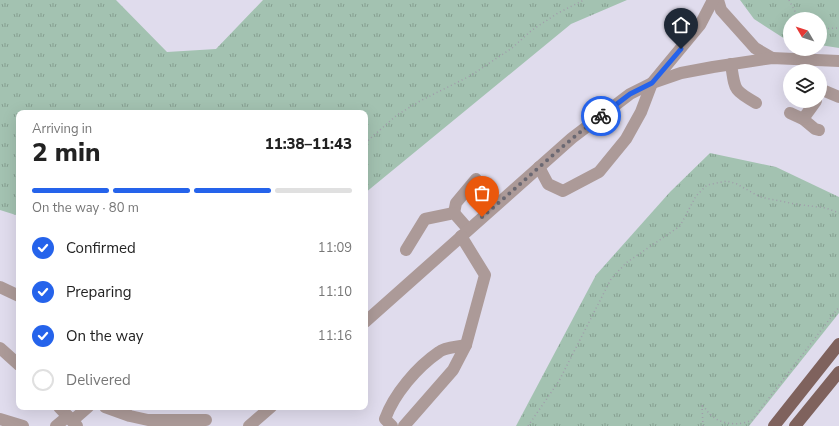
<!DOCTYPE html>
<html lang="en">
<head>
<meta charset="utf-8">
<style>
  :root { --surface:#fff; --page:#f6f6f6; --text:#222; --muted:#767676; --line:#e0e0e0; --accent:#2563eb }
  body { margin:0; font-family:"Nunito Sans",sans-serif; background:var(--page); color:var(--text); height:100vh; display:flex; flex-direction:column; font-size:15px; white-space:nowrap }
  * { box-sizing:border-box; margin:0 }
  p { font-size:13px; color:var(--muted) }
  .icon { flex:none; width:22px; height:22px; fill:none; stroke:currentColor; stroke-width:2; stroke-linecap:round; stroke-linejoin:round }
  .map { position:relative; flex:1; overflow:hidden }
  .drawer { position:absolute; left:16px; top:110px; width:352px; height:300px; display:flex; flex-direction:column; background:var(--surface); border-radius:8px; box-shadow:0 4px 16px #0002 }
  .drawer>* { flex:none }
  .needle { width:26px; rotate:309deg }
  .tools { position:absolute; left:783px; top:12px; display:grid; gap:8px }
  .tools a { display:grid; place-items:center; width:44px; height:44px; border-radius:50%; background:var(--surface); box-shadow:0 4px 16px #0002; font-size:20px }
  .pin { position:absolute; display:grid; place-items:center; width:34px; height:34px; color:#fff; margin:-41px -17px; border-radius:50% 50% 50% 0; rotate:-45deg; box-shadow:0 0 4px #0007 }
  .pin .icon { rotate:45deg }
  .courier { position:absolute; display:grid; place-items:center; width:40px; height:40px; margin:-20px; border:3px solid #2563eb; border-radius:50%; background:#fff; color:#222; box-shadow:0 1px 5px #0007 }
  .head em { font-style:normal; font-weight:800 }
  .head div { display:flex; flex-direction:column-reverse }
  .head { display:flex; align-items:center; justify-content:space-between; height:68px; padding:0 16px }
  h1 { font-size:26px; font-weight:800; line-height:30px }
  .bar { display:grid; grid-template-columns:repeat(4,1fr); gap:6px 4px; align-content:center; height:48px; padding:0 16px }
  .bar i { height:5px; border-radius:3px; background:var(--line) }
  .bar .current { background:var(--accent) }
  .bar p { grid-column:span 4 }
  ol { padding:0 16px; list-style:none }
  li { display:flex; align-items:center; gap:12px; height:44px }
  li p { margin-inline-start:auto }
  li .icon { padding:4px; border-radius:50%; background:var(--accent); color:#fff; stroke-width:4 }
  li:last-child { color:var(--muted) }
  li i { width:22px; height:22px; border:2px solid var(--line); border-radius:50% }
  .map>svg:first-child { display:block }
  .grass { fill:url(#grass-tufts) }
  .lines { fill:none; stroke-linecap:round; stroke-linejoin:round }
  .path { stroke:#a09daa; stroke-width:1.5; stroke-dasharray:1 3; stroke-linecap:butt }
  .minor { stroke:#ac9a98; stroke-width:12 }
  .major { stroke:#7f625d; stroke-width:12 }
  .done { stroke:#6a6872; stroke-width:4; stroke-dasharray:0 7.2 }
  .route { stroke:#2563eb; stroke-width:5 }
</style>
</head>
<body>
<div class="map">
<svg width="839" height="426" viewBox="0 0 839 426">
  <defs>
    <pattern id="grass-tufts" width="24" height="20" patternUnits="userSpaceOnUse"><rect width="24" height="20" fill="#a3c2b1"/><path d="M3 7l-1-3M5 7V3M7 7l1-3M15 17l-1-3M17 17v-4M19 17l1-3" fill="none" stroke="#859e90"/></pattern>
  </defs>
  <rect width="100%" height="100%" fill="#e0dced"/>
  <g class="grass">
    <polygon points="0,0 116,0 167,52 216,49 263,0 627,0 571,24 365,193 365,113 19,113 19,216 0,210"/>
    <polygon points="740,0 839,0 839,48 820,45 820,19 790,19 790,40 785,39 754,19"/>
    <polygon points="710,153 776,167 839,197 839,313 749,426 516,426 596,275 670,192"/>
  </g>
  <g class="lines">
    <g class="path">
      <polyline points="789,0 799,19"/>
      <polyline points="820,29 839,28"/>
      <polyline points="365,143 397,115 420,101 470,76 512,48 532,30 558,13 584,0"/>
      <polyline points="528,426 559,381 611,279 626,263 680,226 696,196 707,185 727,181 737,184 760,197 795,204 826,208 839,213"/>
      <path d="M 703,426 L 702,406 C 706,408 707,412 711,415 C 721,425 740,426 752,420 L 839,307"/>
    </g>
    <g class="minor">
      <polyline points="718,0 721,10 755,48 772,58"/>
      <path d="M 731,64 C 735,90 733,90 756,103"/>
      <polyline points="820,89 839,97"/>
      <polyline points="790,113 803,119 815,129 819,130"/>
      <polyline points="803,119 816,101"/>
      <polyline points="539,167 548,184 563,191 599,172 626,139 641,112 652,83 700,25 713,0"/>
      <polyline points="454,213 456,203 476,179"/>
      <polyline points="406,250 425,219 454,213 468,229"/>
      <polyline points="0,287 19,296"/>
      <polyline points="365,322 572,138 630,94 652,83 681,73 713,67 772,58 839,61"/>
      <polyline points="0,348 19,365"/>
      <polyline points="59,407 77,426"/>
      <polyline points="105,407 130,416 148,420 206,420"/>
      <polyline points="0,419 23,426"/>
      <polyline points="72,421 88,407"/>
      <polyline points="56,426 68,416"/>
      <polyline points="249,426 271,407"/>
      <path d="M 392,426 L 385,419 C 394,394 417,367 439,352 C 445,347 458,347 466,345"/>
      <polyline points="404,426 453,370 466,345 485,275 461,236"/>
    </g>
    <g class="major">
      <polyline points="774,426 839,344"/>
      <polyline points="795,426 839,372"/>
    </g>
  </g>
  <g class="lines">
    <path class="done" d="M 482,217 C 522,184 559,147 601,116"/>
    <polyline class="route" points="601,116 630,94 652,83 681,49"/>
  </g>
</svg>
<div class="tools">
<a><svg class="needle" viewBox="-14 -14 28 28"><path d="M0-13l5 13h-10z" fill="#e53935"/><path d="M0 13l5-13h-10z" fill="#767676"/></svg></a>
<a><svg class="icon" aria-label="layers" viewBox="0 0 24 24"><path d="M12 4l9 5-9 5-9-5zM3 14l9 5 9-5"/></svg></a>
</div>
<div class="pin" style="left:482px;top:217px;background:#ea580c"><svg class="icon" aria-label="bag" viewBox="0 0 24 24"><path d="M5 8h14l-1 12H6zM9 8a3 3 0 0 1 6 0"/></svg></div>
<div class="pin" style="left:681px;top:49px;background:#1f2937"><svg class="icon" aria-label="home" viewBox="0 0 24 24"><path d="M3 11l9-7 9 7M6 9v11h12V9"/></svg></div>
<div class="courier" style="left:601px;top:116px"><svg class="icon" aria-label="bike" viewBox="0 0 24 24"><circle cx="6" cy="16" r="4"/><circle cx="18" cy="16" r="4"/><path d="M6 16l4-8h5l3 8M10 8l3 8H6M13 5h3"/></svg></div>
<section class="drawer">
<div class="head"><div><h1>2 min</h1><p>Arriving in</p></div><em>11:38–11:43</em></div>
<div class="bar"><i class="current"></i><i class="current"></i><i class="current"></i><i></i><p>On the way · 80 m</p></div>
<ol>
<li><svg class="icon" aria-label="check" viewBox="0 0 24 24"><path d="M5 12l5 5 9-10"/></svg>Confirmed<p>11:09</p></li>
<li><svg class="icon" aria-label="check" viewBox="0 0 24 24"><path d="M5 12l5 5 9-10"/></svg>Preparing<p>11:10</p></li>
<li><svg class="icon" aria-label="check" viewBox="0 0 24 24"><path d="M5 12l5 5 9-10"/></svg>On the way<p>11:16</p></li>
<li><i></i>Delivered</li>
</ol>
</section>
</div>
</body>
</html>
